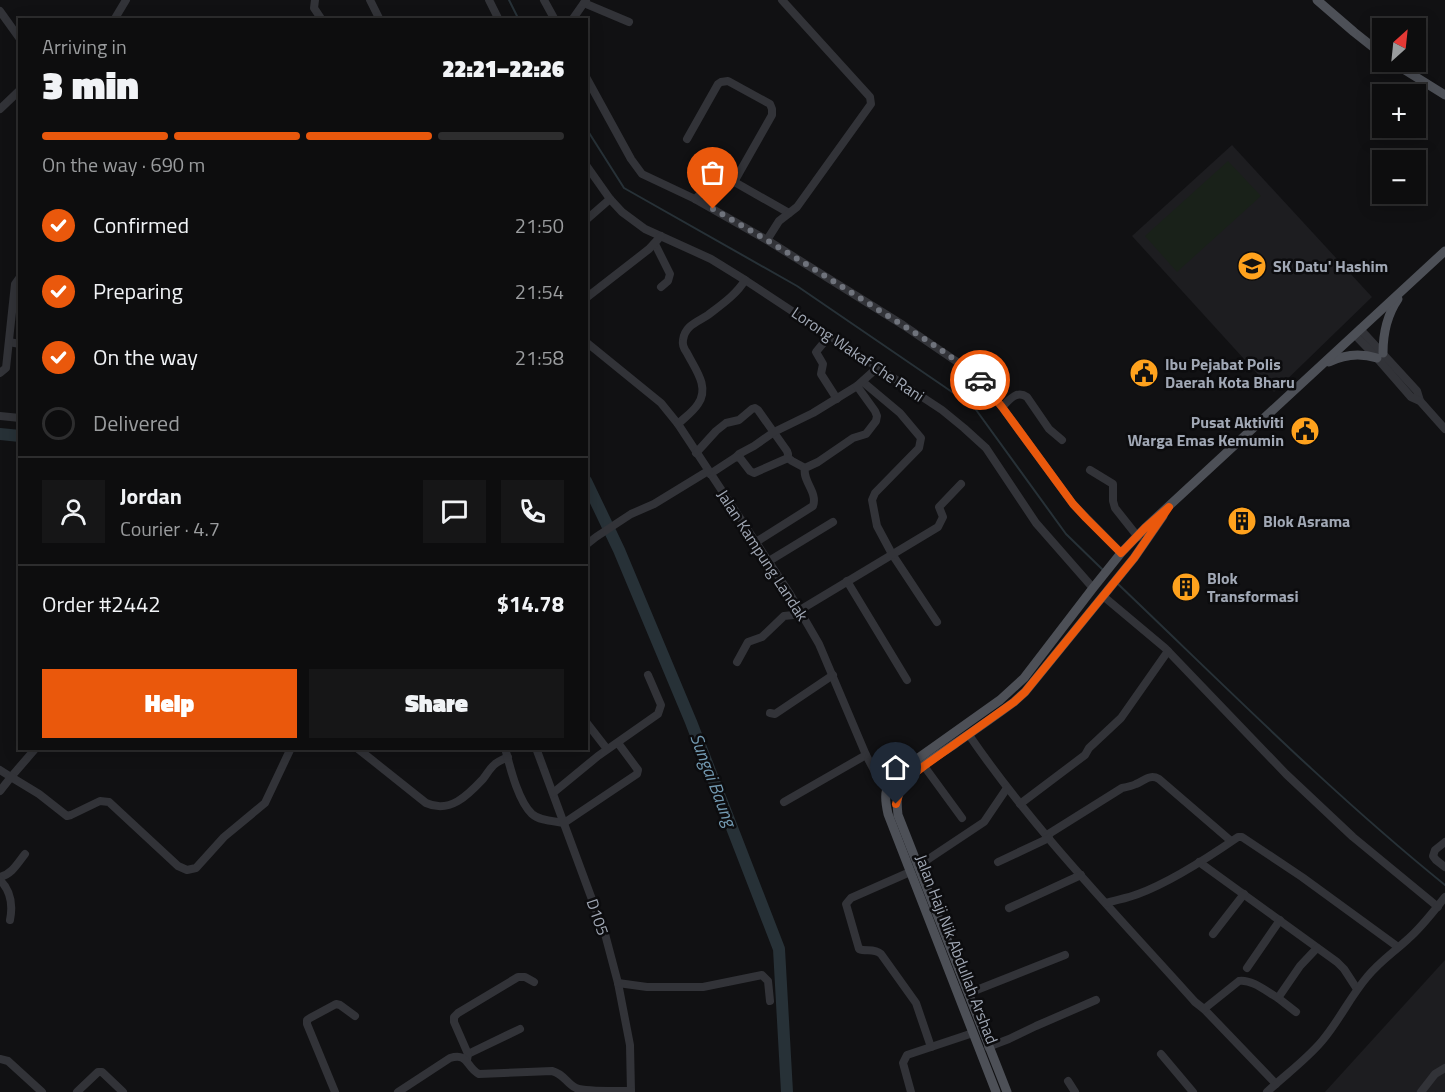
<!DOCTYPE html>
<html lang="en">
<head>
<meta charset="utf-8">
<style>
  :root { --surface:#0d0d0e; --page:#161617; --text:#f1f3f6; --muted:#9a9c9e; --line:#2d2d2e; --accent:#ea580c }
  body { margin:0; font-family:"Titillium Web",sans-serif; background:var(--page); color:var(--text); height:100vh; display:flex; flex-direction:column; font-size:22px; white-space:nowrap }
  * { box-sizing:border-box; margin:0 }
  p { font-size:20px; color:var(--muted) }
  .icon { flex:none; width:33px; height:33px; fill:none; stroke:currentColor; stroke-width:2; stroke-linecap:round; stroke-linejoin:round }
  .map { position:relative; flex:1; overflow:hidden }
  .details { position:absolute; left:18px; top:18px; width:570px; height:732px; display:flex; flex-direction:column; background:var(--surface); border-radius:0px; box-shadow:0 3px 15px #0003,0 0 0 2px var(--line) }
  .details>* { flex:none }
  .needle { width:39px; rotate:27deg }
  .fabs { position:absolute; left:1372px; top:18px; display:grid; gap:12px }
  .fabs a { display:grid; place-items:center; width:54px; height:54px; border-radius:0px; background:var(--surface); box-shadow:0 3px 15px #0003,0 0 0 2px var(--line); font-size:30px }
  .pin { position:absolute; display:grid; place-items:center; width:51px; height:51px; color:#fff; margin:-62px -26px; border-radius:50% 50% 50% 0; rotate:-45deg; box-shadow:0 0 6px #0007 }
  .pin .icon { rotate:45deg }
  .courier { position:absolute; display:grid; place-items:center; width:60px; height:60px; margin:-30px; border:4px solid #ea580c; border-radius:50%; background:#fff; color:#222; box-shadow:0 2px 8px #0007 }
  .headline em { font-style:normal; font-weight:800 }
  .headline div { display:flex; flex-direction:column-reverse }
  .headline { display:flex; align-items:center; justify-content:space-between; height:102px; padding:0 24px }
  h1 { font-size:39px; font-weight:800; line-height:45px }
  .bar { display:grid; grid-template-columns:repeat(4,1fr); gap:9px 6px; align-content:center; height:72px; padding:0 24px }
  .bar i { height:8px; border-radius:4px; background:var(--line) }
  .bar .active { background:var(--accent) }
  .bar p { grid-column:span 4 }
  .line { display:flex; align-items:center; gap:15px; padding:0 24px; border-top:2px solid var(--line) }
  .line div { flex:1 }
  .round { display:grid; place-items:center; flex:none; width:63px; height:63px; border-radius:0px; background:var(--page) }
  ol { padding:0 24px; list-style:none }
  li { display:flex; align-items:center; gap:18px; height:66px }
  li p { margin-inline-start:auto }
  li .icon { padding:6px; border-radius:50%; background:var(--accent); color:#fff; stroke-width:4 }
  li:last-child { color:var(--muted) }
  li i { width:33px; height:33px; border:3px solid var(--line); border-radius:50% }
  .cta { display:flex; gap:12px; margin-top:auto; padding:12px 24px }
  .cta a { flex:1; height:69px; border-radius:0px; background:var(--accent); color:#fff; font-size:24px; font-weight:800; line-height:69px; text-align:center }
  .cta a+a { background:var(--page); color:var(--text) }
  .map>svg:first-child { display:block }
  .built { fill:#1d1d20 }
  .green { fill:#192119 }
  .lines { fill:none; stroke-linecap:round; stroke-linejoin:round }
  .stream { stroke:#273137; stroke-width:2 }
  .river { stroke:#273137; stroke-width:12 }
  .minor { stroke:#323338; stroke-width:8 }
  .major { stroke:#4d5057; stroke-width:9 }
  .done { stroke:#6f737c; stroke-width:6; stroke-dasharray:0 10.8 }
  .route { stroke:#ea580c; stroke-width:8 }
  .labels { text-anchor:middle; stroke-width:5; stroke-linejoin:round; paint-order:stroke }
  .poi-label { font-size:16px; font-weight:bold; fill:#a1a8b5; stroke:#0c0c0e; text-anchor:start }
  .street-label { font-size:16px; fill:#a1a8b5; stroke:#0c0c0e }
  .water-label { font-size:18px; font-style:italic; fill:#749bb3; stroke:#0c0c0e }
</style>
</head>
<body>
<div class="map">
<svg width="1445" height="1092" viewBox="0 0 1445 1092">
  <rect width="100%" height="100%" fill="#111113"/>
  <g class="built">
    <polygon points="1232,145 1372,297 1274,392 1132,236"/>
    <polygon points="1445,960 1445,1092 1325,1092"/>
  </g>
  <polygon class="green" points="1228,161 1261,196 1177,272 1145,236"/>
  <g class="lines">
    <g class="stream">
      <polyline points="509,0 519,20"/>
      <polyline points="586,128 624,188 797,286 974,407 1066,534 1103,570"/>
      <path d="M 1118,584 C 1225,686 1330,792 1445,885"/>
    </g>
    <g class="river">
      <polyline points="0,434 20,436"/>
      <polyline points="586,481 619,550 691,722 779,949 787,1092"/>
    </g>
    <g class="minor">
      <polyline points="315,0 314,8 322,20"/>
      <polyline points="370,0 380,20"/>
      <polyline points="489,0 499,20"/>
      <polyline points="544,0 555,20"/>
      <polyline points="584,3 629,22"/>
      <polyline points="0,11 20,39"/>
      <polyline points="114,20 126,0"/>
      <polyline points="572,20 586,0"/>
      <polyline points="586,77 631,159 642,174 695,199 767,240 903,325 969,370 981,382 1002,407 1073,504 1121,553"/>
      <polyline points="0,109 20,90"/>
      <polyline points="687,139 718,84 721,82 728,81 770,104 772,109 772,115 734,182"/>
      <polyline points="586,165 610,199 622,212 645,229 711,259 745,280 942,410 964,428 986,448 1036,523 1093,588"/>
      <path d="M 695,199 C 705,190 716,179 731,180 L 789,213"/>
      <polyline points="586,220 610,199"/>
      <polyline points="767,240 779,221 797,207 871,104 870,97 782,0"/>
      <polyline points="655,244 670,274 668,281 661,287"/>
      <polyline points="586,298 649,249 661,236"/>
      <polyline points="1360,329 1417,391 1420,401"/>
      <polyline points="830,335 816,352 823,364 821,374 837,399"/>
      <polyline points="1355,335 1377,358 1411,397 1420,401 1445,429"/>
      <polyline points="9,342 20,344"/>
      <polyline points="586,342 661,403 678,424 790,594 819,644 866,755 876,774 898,795"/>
      <polyline points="0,373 6,368 15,284 20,277"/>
      <polyline points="863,382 900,413 921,438 919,448 875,493 872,500 877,526 892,554 937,622"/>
      <path d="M 1002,407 C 1010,399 1017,390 1027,397 L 1049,429 L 1062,440"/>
      <polyline points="0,416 20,418"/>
      <path d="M 678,424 C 684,418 693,412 698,404 C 710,387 695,369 687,353 C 684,349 682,345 683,340 C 685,325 698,322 708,315 C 721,305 737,294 745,280"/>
      <polyline points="696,453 716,431 726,423 739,420 752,409 755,408 758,410 787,451 788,454 788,458 792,461 805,468"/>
      <polyline points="736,457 739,454 754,446 774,432 813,413 857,386"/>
      <polyline points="1090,470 1113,484 1113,501 1115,508 1138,537"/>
      <polyline points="710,474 736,457 740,458 750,471 754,473 788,458"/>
      <path d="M 756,542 L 813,506 C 818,492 802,481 805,468 L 818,462 L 853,438 L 866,434 L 876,421 L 877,416 L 875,411 L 857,386 L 877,368"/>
      <polyline points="586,545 596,537 631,514 654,504 708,471"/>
      <polyline points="769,561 833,522"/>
      <polyline points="847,581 907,680"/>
      <polyline points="1103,596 1165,648 1286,774 1353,837 1438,907"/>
      <polyline points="800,610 938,527 943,517 939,507 961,484"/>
      <polyline points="737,662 748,642 762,637 784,616 802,614"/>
      <polyline points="770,713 775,714 833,675"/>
      <polyline points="586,722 607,749"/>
      <path d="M 969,735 C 1034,830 1117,915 1195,1002 L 1204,1009 L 1276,1084"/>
      <path d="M 357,748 L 426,803 C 450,814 468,795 483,779 C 487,774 490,768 495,764 C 499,761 504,759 508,757"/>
      <path d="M 505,748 C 510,767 518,801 532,814 C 540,821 553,821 564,823 L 637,774 L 638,770 L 618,743"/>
      <polyline points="536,748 590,894 605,934 618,983 630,1045 631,1092"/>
      <polyline points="924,766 962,818"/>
      <polyline points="0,770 11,777 36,748"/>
      <polyline points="0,791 11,777 39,794 67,816 71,815 100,801 109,802 178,866 187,870 196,868 224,837 265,803 291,748"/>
      <polyline points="553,793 598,756 658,714 661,705 648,675"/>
      <polyline points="784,802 866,755"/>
      <polyline points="1020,804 1085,755 1089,748 1121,718 1168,651"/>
      <path d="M 1047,835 L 1122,788 C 1127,787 1132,786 1136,784 C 1145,780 1150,774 1159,779 L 1231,841"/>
      <polyline points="1445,842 1435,850 1433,856 1436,860 1445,867"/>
      <polyline points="998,862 1049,838"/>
      <polyline points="1199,862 1337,962 1344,969 1357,989"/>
      <polyline points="918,866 984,822 1007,788"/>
      <path d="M 910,872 L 851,898 L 846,904 L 859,949 C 866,952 874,948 881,954 L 916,1003 L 931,1047"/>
      <path d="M 0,877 C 12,874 17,864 25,854"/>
      <path d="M 0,880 C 11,891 13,905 10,920"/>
      <path d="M 1106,903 C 1116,900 1128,898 1138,894 C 1171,882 1209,857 1238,837 L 1242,837 L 1302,877 L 1398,947"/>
      <polyline points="1009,908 1081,875"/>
      <polyline points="1213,934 1244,894"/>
      <polyline points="1247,968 1280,920"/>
      <polyline points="618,983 647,987 703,987 762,975 768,981 770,1001"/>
      <polyline points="969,993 1065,955"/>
      <polyline points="1278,998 1296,1012"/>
      <path d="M 1204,1009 L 1239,981 C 1252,979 1267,992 1278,998 L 1300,966 L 1317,948"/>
      <polyline points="988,1047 1009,1039 1036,1026 1096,1000"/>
      <polyline points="468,1054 520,1029"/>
      <polyline points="1161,1054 1193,1092"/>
      <polyline points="0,1059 8,1061 42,1092"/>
      <polyline points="467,1060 468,1054 454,1022 454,1017 458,1013 518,977 525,977 534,982"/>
      <polyline points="1068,1081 1075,1092"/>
      <polyline points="77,1092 98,1072 102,1072 123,1092"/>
      <polyline points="335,1092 307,1024 307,1020 310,1018 336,1004 340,1005 355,1016"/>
      <path d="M 398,1092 L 450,1058 C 469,1052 466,1068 479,1074 L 552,1071 C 564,1074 566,1083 576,1088 C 586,1092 618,1091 631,1091"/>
      <polyline points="911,1092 903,1063 907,1055 973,1033"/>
      <path d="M 1267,1092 C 1285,1075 1306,1060 1322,1041 C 1339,1021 1350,997 1367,977 C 1379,962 1394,952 1408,939 C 1422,927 1433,912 1445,897"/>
      <polyline points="1421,1092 1435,1074 1445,1068"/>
    </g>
    <g class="major">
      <polyline points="1317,0 1354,32 1383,55"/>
      <polyline points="1392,62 1445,95"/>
      <path d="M 1383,353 C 1383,333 1387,315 1398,299"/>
      <path d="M 1329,362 C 1345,354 1361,353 1377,358"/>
      <path d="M 996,1092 L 888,814 C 883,792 885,787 900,771 L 1000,700 L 1024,678 L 1093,588 L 1121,553 L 1145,528 L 1445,251"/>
      <path d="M 1007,1092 C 970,1000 935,907 898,815 C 897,806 896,796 901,787 C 909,772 941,754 956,743 C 975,730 995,716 1014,702 L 1025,692 L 1134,558 L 1163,516"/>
    </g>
  </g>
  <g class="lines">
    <path class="done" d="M 713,209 C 768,240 821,273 874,307 C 910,330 948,352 980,380"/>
    <polyline class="route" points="896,804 901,788 907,779 924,766 1014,702 1025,692 1134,558 1169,507 1145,528 1121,553 1086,518 1073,504 1002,407 980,380"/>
  </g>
  <defs>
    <g id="school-disc" transform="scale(1.5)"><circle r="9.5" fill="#ffa21d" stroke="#0c0c0e"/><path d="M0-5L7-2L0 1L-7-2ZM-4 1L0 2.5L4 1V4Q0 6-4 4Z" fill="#111"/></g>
    <g id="civic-disc" transform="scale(1.5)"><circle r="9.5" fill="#ffa21d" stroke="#0c0c0e"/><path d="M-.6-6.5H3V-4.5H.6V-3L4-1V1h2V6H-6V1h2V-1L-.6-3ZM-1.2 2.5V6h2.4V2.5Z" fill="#111"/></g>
    <g id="building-disc" transform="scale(1.5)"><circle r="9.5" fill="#ffa21d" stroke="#0c0c0e"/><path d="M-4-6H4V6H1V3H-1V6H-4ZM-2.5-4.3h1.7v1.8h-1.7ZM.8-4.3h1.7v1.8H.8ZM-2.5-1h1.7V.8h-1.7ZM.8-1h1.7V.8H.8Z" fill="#111"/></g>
  </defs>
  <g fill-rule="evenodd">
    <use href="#school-disc" x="1252" y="266"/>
    <use href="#civic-disc" x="1144" y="373"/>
    <use href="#civic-disc" x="1305" y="431"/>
    <use href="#building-disc" x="1242" y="521"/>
    <use href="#building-disc" x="1186" y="587"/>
  </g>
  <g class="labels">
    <g class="poi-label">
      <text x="1273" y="272">SK Datu' Hashim</text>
      <text x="1165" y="370">Ibu Pejabat Polis<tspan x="1165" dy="18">Daerah Kota Bharu</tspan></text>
      <text x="1284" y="428" text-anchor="end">Pusat Aktiviti<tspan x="1284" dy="18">Warga Emas Kemumin</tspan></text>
      <text x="1263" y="527">Blok Asrama</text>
      <text x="1207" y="584">Blok<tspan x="1207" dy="18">Transformasi</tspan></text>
    </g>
    <g class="street-label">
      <text transform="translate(858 354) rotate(34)" y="6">Lorong Wakaf Che Rani</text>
      <text transform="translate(763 555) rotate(57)" y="6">Jalan Kampung Landak</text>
      <text transform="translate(598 917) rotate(71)" y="6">D105</text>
      <text transform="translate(957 949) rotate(69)" y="6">Jalan Haji Nik Abdullah Arshad</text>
    </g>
    <g class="water-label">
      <text transform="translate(713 780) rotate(69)" y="6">Sungai Baung</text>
    </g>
  </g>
</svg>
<div class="fabs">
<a><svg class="needle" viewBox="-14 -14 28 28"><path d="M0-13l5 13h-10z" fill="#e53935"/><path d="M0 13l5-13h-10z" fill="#9a9c9e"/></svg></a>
<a>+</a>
<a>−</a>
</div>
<div class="pin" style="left:713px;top:209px;background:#ea580c"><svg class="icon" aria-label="bag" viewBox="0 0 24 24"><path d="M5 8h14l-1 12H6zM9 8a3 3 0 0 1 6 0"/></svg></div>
<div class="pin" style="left:896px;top:804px;background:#1f2937"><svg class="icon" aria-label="home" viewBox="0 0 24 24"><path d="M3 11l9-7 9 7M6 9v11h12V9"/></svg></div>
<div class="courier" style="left:980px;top:380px"><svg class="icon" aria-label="car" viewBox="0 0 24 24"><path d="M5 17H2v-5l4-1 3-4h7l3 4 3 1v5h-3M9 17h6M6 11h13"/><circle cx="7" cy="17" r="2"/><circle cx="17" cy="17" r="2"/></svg></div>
<section class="details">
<div class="headline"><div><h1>3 min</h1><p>Arriving in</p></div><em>22:21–22:26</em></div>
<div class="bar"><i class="active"></i><i class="active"></i><i class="active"></i><i></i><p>On the way · 690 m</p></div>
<ol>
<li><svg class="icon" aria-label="check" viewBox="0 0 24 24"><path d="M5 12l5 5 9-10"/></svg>Confirmed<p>21:50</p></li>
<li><svg class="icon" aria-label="check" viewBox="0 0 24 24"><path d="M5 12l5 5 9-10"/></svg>Preparing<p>21:54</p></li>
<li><svg class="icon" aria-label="check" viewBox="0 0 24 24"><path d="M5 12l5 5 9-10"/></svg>On the way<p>21:58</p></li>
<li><i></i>Delivered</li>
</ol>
<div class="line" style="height:108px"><a class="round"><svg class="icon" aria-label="person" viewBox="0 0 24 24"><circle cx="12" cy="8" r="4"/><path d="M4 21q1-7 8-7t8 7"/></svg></a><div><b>Jordan</b><p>Courier · 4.7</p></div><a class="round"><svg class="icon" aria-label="chat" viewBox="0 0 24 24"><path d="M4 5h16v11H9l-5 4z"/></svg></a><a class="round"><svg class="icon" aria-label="phone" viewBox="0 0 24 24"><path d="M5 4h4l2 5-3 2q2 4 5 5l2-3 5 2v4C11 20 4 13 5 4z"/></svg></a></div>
<div class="line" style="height:78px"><div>Order #2442</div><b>$14.78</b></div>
<div class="cta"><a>Help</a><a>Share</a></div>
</section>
</div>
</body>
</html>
